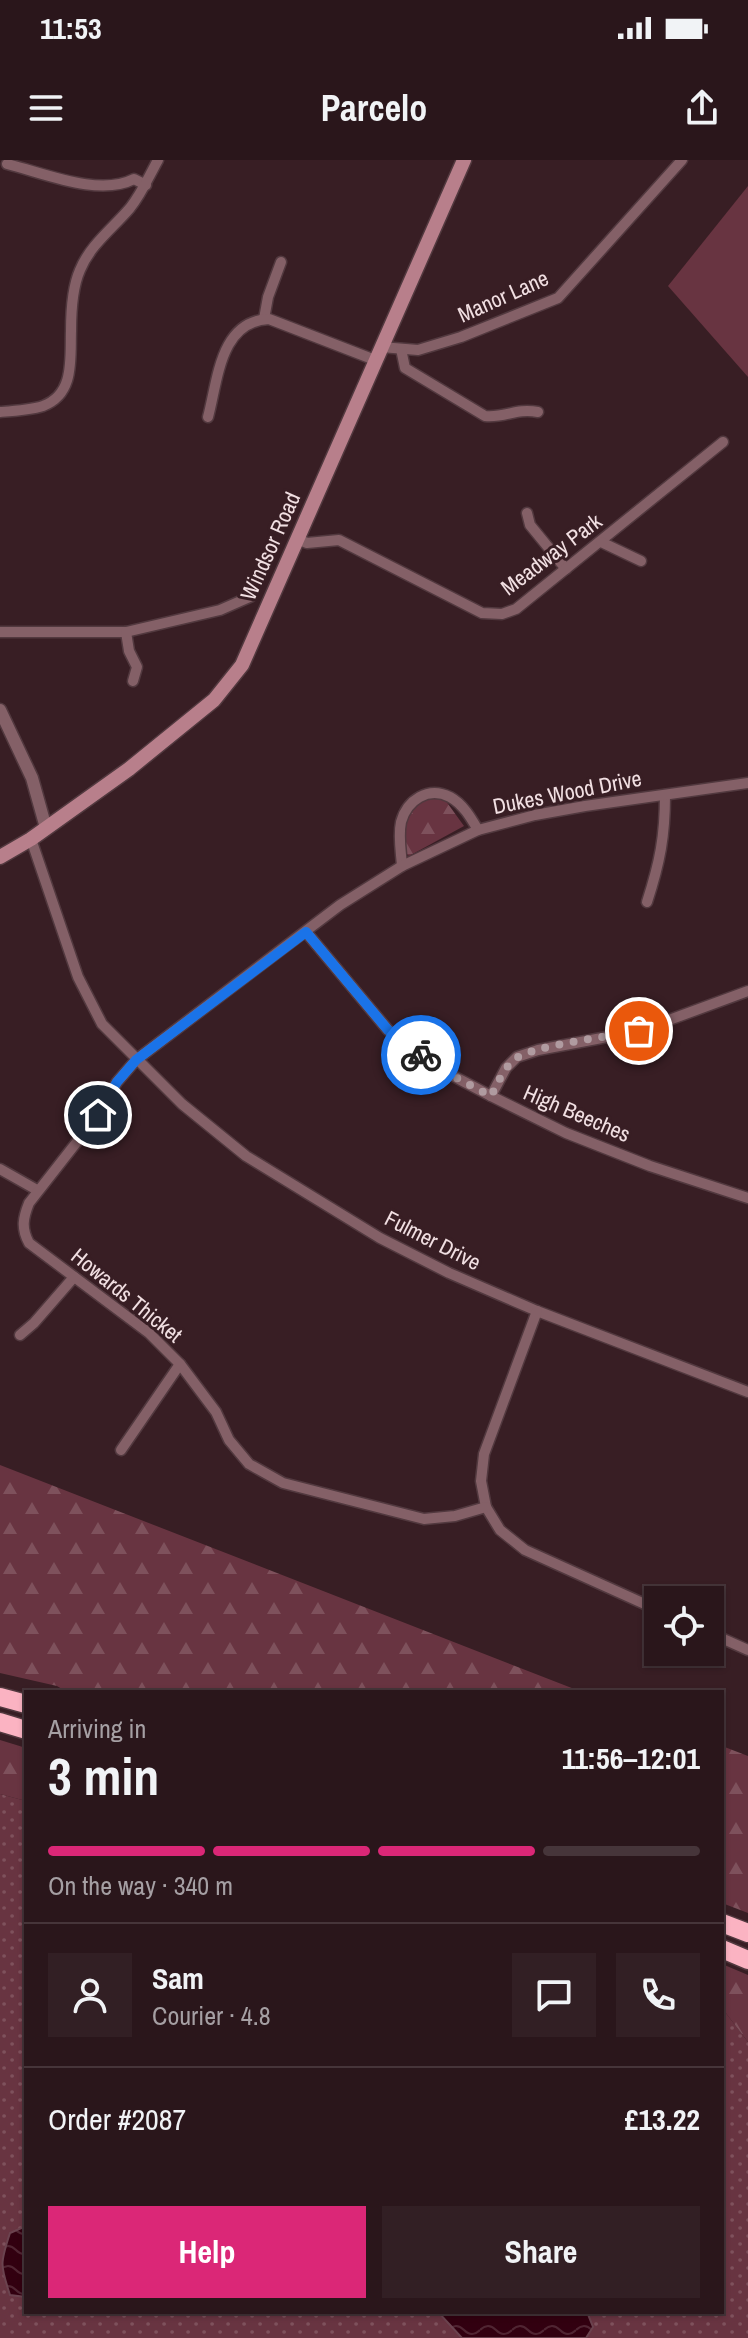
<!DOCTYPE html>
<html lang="en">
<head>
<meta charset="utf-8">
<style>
  :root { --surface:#2a161b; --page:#321f24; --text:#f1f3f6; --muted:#a59fa3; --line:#46353a; --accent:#db2777 }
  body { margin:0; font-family:"Archivo Narrow",sans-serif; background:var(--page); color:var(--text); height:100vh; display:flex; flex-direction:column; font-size:30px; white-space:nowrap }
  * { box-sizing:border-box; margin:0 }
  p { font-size:26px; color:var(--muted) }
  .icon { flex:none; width:44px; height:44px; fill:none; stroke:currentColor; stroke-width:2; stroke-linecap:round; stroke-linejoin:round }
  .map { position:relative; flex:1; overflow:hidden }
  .details { position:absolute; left:24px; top:1530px; width:700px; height:624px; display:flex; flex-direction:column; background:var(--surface); border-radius:0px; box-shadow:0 2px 6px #0004,0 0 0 2px var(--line) }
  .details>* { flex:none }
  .tools { position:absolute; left:644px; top:1426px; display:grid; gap:16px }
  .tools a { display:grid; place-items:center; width:80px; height:80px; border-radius:0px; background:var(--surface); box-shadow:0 2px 6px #0004,0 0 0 2px var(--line); font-size:40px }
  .pin { position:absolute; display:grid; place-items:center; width:68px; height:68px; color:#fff; margin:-34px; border:4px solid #fff; border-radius:50%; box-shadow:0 2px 8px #0007 }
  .courier { position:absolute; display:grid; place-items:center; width:80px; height:80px; margin:-40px; border:6px solid #1a73e8; border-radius:50%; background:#fff; color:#222; box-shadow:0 2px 10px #0007 }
  .head em { font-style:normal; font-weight:700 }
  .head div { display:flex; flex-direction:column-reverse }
  .head { display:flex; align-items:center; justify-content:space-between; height:136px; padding:0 24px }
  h1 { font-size:52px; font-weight:700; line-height:60px }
  .bar { display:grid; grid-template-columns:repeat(4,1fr); gap:12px 8px; align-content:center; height:96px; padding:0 24px }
  .bar i { height:10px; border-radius:6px; background:var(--line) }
  .bar .selected { background:var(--accent) }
  .bar p { grid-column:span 4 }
  .line { display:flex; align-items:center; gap:20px; padding:0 24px; border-top:2px solid var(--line) }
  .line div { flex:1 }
  .round { display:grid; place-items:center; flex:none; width:84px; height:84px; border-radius:0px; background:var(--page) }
  .cta { display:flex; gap:16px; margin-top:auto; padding:16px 24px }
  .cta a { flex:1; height:92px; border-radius:0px; background:var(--accent); color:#fff; font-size:32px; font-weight:700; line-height:92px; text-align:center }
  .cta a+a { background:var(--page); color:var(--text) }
  .status { display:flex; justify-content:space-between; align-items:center; height:56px; padding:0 40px; background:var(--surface); direction:ltr }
  .status svg { height:22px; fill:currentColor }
  header { display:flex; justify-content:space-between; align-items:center; height:104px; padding:0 24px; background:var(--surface); font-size:36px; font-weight:700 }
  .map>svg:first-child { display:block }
  .grass { fill:url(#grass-dots) }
  .forest { fill:url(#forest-firs) }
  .green { fill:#683441 }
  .water { fill:url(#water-waves); stroke:#6b434f; stroke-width:2 }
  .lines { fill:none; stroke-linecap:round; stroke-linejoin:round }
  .minor-casing { stroke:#52393f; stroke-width:13 }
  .tertiary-casing { stroke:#52393f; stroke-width:15 }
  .secondary-casing { stroke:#52393f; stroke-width:17 }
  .motorway-casing { stroke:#52393f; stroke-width:21 }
  .minor { stroke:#846067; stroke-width:10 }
  .tertiary { stroke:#846067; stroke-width:12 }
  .secondary { stroke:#b87f8b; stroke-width:14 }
  .motorway { stroke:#fbb3c2; stroke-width:18 }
  .done { stroke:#b09ba0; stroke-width:8; stroke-dasharray:0 14.4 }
  .route { stroke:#1a73e8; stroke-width:10 }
  .labels { text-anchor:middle; stroke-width:6; stroke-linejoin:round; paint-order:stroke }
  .street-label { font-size:22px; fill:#f1dfe2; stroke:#381e24 }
</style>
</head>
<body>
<div class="status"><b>11:53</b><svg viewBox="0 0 49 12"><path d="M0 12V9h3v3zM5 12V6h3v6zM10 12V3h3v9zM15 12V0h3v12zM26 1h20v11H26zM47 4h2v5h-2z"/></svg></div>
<header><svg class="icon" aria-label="menu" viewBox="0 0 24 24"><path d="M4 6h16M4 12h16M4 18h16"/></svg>Parcelo<svg class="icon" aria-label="share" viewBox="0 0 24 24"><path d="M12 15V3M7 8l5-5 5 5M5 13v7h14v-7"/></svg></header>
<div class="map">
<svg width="748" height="2178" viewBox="0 0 748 2178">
  <defs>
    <pattern id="grass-dots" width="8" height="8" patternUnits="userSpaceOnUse" patternTransform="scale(2)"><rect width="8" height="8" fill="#683441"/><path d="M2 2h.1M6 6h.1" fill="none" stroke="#7e515c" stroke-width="1.8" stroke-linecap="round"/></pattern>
    <pattern id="forest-firs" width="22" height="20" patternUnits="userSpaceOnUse" patternTransform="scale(2)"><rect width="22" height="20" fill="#683441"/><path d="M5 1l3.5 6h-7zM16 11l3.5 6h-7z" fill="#7e515c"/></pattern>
    <pattern id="water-waves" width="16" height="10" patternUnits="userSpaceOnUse" patternTransform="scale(2)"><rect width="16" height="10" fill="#320010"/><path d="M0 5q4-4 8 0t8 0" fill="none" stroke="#502532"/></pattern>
  </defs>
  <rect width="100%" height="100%" fill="#381e24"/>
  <polygon class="grass" points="0,1634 26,1641 26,2152 722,2152 722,1848 748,1882 748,2178 0,2178"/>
  <g class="forest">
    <path d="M 427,637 L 443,637 L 464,666 L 409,696 L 401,689 C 404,663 402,651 427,637 Z"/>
    <polygon points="0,1305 582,1532 67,1532 57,1526 0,1513"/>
    <polygon points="0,1580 26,1588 26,1641 0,1634"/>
    <polygon points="722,1586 748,1596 748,1753 722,1743"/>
    <polygon points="722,1804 748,1815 748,1882 722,1848"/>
  </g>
  <polygon class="green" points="748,26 748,217 668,126"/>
  <g class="water">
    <path d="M 26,2066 L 26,2137 L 10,2135 C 0,2105 0,2103 10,2073 Z"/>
    <polygon points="438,2152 587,2152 593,2167 586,2178 462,2178"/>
  </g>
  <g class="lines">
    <g class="minor-casing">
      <g id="minor">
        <path d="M 7,4 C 44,13 99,37 134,19 L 146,25"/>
        <polyline points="264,159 268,137 281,102"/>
        <polyline points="381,187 418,190 461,177 558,138 682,0"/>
        <path d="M 401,189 L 405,208 L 485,256 C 506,258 515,248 538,252"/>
        <path d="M 0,252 C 14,251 30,250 43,246 C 75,234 70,199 71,171 C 71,151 72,128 80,110 C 90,85 113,68 130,48 C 142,33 149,16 158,0"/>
        <path d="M 208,257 C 218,220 220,161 269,159 L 375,200"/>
        <polyline points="527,353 530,365 566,409"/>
        <polyline points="297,379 307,383 339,380 482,453 502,454 516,449 723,282"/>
        <polyline points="601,382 641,401"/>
        <polyline points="0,472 126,472 220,450 252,436"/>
        <polyline points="126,472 129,491 137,507 133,521"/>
        <polyline points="31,679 78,817 102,864 182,944 246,996 380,1078 449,1113 537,1151 748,1232"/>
        <path d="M 402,706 C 401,692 398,676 401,662 C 407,640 428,626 450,637 C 463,644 471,658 478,670"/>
        <path d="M 647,742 C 660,702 665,676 665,635"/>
        <polyline points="306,772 388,870 438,908 491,936 566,973 650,1006 748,1038"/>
        <polyline points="491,936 506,908 517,897 538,890 639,871 748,831"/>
        <polyline points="0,1009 37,1030"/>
        <polyline points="537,1151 484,1294 481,1321 486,1347 500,1370 525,1390 658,1450"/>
        <polyline points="20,1175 34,1163 74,1117"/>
        <polyline points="121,1290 180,1204"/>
        <path d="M 486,1347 L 455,1356 L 424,1359 L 283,1323 L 249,1304 L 229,1280 L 216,1252 L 180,1204 L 149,1173 L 29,1083 C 21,1068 23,1058 29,1043 L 98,955 L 117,922 L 136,900 L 340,745 L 402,706 L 478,670 L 535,655 L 585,646 L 748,623"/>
        <polyline points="710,1473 748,1490"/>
      </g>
    </g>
    <g class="tertiary-casing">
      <polyline id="tertiary" points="0,550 32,618 46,668"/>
    </g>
    <g class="secondary-casing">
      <polyline id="secondary" points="0,697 31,679 129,609 214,540 242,505 464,0"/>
    </g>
    <g class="motorway-casing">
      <g id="motorway">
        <polyline points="0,1537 26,1544"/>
        <polyline points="0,1562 26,1570"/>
        <polyline points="722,1763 748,1773"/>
        <polyline points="722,1789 748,1800"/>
      </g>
    </g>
    <use href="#minor" class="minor"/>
    <use href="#tertiary" class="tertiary"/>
    <use href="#secondary" class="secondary"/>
    <use href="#motorway" class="motorway"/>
  </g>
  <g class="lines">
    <path class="done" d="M 421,895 L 438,908 L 491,936 C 498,923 503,909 515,899 C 533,885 613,876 639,871"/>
    <polyline class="route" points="98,955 117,922 136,900 306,772 388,870 421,895"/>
  </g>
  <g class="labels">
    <g class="street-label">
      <text transform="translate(503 136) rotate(-24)" y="8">Manor Lane</text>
      <text transform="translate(270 386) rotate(-66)" y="8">Windsor Road</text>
      <text transform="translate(551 394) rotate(-37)" y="8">Meadway Park</text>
      <text transform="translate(567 632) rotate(-11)" y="8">Dukes Wood Drive</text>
      <text transform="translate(577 953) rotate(23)" y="8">High Beeches</text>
      <text transform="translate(433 1080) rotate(27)" y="8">Fulmer Drive</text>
      <text transform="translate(127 1135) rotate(39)" y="8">Howards Thicket</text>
    </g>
  </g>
</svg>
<div class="tools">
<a><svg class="icon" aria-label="locate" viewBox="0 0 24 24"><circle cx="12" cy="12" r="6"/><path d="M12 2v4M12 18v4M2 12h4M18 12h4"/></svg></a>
</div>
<div class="pin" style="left:639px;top:871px;background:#ea580c"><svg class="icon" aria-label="bag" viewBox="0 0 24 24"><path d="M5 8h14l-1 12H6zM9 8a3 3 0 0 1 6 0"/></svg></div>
<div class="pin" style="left:98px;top:955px;background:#1f2937"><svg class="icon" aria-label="home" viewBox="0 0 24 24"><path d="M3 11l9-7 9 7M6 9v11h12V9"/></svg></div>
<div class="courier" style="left:421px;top:895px"><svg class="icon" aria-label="bike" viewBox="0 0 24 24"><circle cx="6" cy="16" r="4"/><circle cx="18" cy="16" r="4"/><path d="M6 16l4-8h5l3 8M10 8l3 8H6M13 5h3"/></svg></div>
<section class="details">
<div class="head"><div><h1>3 min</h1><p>Arriving in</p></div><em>11:56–12:01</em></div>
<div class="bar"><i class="selected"></i><i class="selected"></i><i class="selected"></i><i></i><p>On the way · 340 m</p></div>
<div class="line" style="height:144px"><a class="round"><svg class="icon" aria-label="person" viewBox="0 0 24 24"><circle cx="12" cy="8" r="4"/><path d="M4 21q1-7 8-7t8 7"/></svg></a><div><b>Sam</b><p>Courier · 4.8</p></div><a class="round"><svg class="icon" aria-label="chat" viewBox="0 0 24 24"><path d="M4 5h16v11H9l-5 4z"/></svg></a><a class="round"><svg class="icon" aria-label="phone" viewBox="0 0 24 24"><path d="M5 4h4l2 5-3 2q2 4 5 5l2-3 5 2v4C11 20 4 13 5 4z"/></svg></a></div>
<div class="line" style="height:104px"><div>Order #2087</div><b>£13.22</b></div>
<div class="cta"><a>Help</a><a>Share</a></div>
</section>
</div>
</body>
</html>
